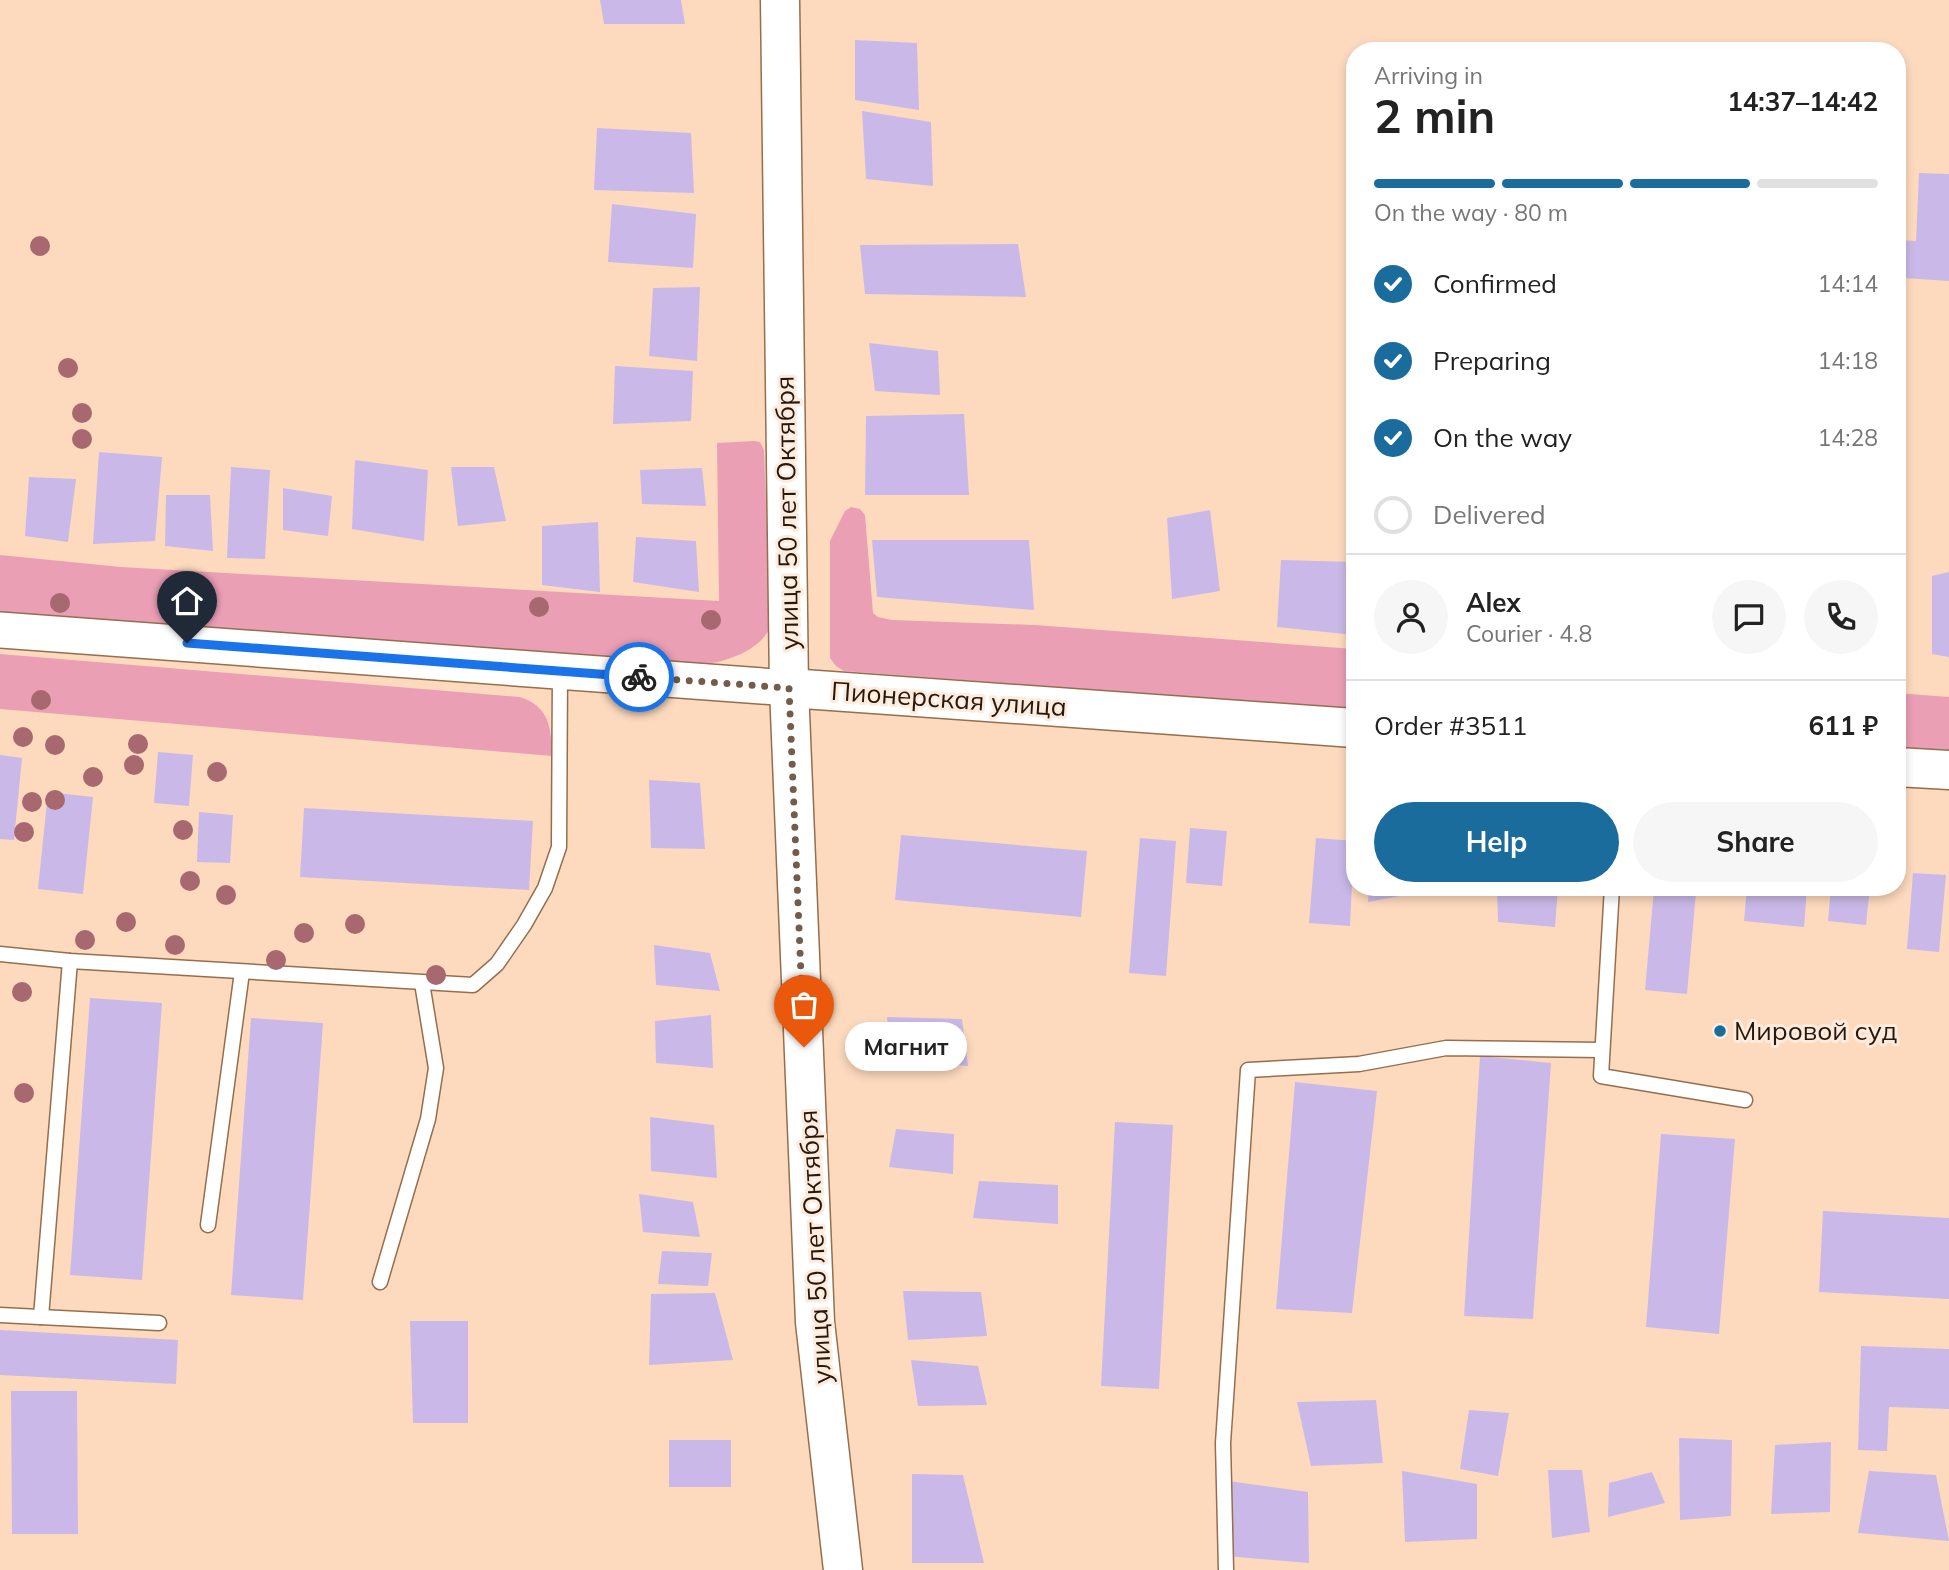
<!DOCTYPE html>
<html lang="en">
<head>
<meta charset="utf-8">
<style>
  :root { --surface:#fff; --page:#f6f6f6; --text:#222; --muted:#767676; --line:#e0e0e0; --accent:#1a6c9d }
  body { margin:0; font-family:Mulish,sans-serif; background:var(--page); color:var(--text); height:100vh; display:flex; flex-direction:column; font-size:26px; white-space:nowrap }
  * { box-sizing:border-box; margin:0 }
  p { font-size:23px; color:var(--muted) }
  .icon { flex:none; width:38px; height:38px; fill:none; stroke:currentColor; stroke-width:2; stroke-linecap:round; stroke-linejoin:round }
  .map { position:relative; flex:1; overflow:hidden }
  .panel { position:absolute; left:1346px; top:42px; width:560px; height:854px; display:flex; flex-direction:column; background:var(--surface); border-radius:28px; box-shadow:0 4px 10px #0003 }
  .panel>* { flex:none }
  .pin { position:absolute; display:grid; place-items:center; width:60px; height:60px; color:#fff; margin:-72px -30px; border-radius:50% 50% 50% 0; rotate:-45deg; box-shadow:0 0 7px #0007 }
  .pin .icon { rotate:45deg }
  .courier { position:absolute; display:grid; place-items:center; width:70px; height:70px; margin:-35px; border:5px solid #1a73e8; border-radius:50%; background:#fff; color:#222; box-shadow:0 2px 9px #0007 }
  .bubble { position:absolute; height:49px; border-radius:24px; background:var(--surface); box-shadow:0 4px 10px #0003; font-size:23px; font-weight:700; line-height:49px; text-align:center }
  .summary em { font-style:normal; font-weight:700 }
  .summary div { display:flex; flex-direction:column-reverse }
  .summary { display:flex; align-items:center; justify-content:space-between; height:119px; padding:0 28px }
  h1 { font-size:46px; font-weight:700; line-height:52px }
  .bar { display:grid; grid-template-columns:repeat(4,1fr); gap:10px 7px; align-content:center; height:84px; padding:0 28px }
  .bar i { height:9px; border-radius:5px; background:var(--line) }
  .bar .on { background:var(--accent) }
  .bar p { grid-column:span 4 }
  .line { display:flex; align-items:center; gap:18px; padding:0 28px; border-top:2px solid var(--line) }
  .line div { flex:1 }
  .round { display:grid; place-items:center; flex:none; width:74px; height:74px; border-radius:37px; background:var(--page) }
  ol { padding:0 28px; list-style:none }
  li { display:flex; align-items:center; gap:21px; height:77px }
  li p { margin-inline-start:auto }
  li .icon { padding:7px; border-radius:50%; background:var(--accent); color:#fff; stroke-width:4 }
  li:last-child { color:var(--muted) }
  li i { width:38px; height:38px; border:4px solid var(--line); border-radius:50% }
  .action { display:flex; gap:14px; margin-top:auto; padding:14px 28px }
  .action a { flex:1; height:80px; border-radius:42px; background:var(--accent); color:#fff; font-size:28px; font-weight:700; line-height:80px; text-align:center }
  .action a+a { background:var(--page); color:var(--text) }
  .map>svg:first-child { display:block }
  .green { fill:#eb9fb5 }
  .building { fill:#cab9e8 }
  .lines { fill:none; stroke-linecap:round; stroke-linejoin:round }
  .service-casing { stroke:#956e4e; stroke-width:17 }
  .tertiary-casing { stroke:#956e4e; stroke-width:38 }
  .secondary-casing { stroke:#956e4e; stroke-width:41 }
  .service { stroke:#fff; stroke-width:14 }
  .tertiary { stroke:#fff; stroke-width:35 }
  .secondary { stroke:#fff; stroke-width:38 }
  .tree { fill:#a76870 }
  .done { stroke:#735c4a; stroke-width:7; stroke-dasharray:0 12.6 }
  .route { stroke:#1a73e8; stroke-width:9 }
  .poi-dot { fill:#1a6c9d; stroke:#fdebdd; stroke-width:2.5 }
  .labels { text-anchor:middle; stroke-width:6; stroke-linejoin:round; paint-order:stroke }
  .street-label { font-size:26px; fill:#28180b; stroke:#fdebdd }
  .poi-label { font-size:26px; fill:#28180b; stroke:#fdebdd; text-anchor:start }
</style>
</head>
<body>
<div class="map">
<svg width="1949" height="1570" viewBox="0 0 1949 1570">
  <rect width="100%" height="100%" fill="#fddabe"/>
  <g class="green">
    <path d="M 754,441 L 760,442 L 764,450 L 771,626 C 760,650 731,660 707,664 L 0,613 L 0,555 L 121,567 L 719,601 L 717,443 Z"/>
    <polygon points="851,507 860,509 865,515 873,613 878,617 892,620 1035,625 1354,649 1354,710 844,671 836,666 830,658 830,541 845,511"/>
    <path d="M 0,654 L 520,697 C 550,707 551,728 552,756 L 0,709 Z"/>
    <polygon points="1897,693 1949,697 1949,755 1897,751"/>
  </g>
  <g class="building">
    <polygon points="600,0 681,0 685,24 604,24"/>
    <polygon points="855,40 917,43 919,110 855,100"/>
    <polygon points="862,111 931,122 933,186 866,179"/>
    <polygon points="597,128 691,133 694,193 594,190"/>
    <polygon points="1919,173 1949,174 1949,281 1904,278 1901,351 1897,351 1897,240 1916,241"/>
    <polygon points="612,204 696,214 693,268 608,262"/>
    <polygon points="1018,244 1026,297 865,294 860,245"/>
    <polygon points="700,287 697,361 649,356 653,288"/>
    <polygon points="869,343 938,351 940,395 875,391"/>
    <polygon points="615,366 693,371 691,421 613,424"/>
    <polygon points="964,414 969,495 865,495 866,416"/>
    <polygon points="99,452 162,457 155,541 93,544"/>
    <polygon points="355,460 428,470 424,541 352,529"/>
    <polygon points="231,467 270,470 265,559 227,558"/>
    <polygon points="451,467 494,467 506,521 458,526"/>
    <polygon points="702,468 706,506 642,504 640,470"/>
    <polygon points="29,477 76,479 68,542 25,536"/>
    <polygon points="283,488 332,496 328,536 283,530"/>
    <polygon points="166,495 210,495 213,551 165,546"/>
    <polygon points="1210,510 1220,591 1172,599 1167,518"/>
    <polygon points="598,522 600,592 542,585 542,526"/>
    <polygon points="636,537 696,541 699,592 633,582"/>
    <polygon points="872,540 1029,540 1034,610 877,597"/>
    <polygon points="1281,560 1354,562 1354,635 1277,627"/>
    <polygon points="1949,572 1949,657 1932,654 1932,576"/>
    <polygon points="158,752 193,755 189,806 154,803"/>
    <polygon points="0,755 22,758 14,840 0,839"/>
    <polygon points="649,780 700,783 705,849 651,848"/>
    <polygon points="48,792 93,797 83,894 38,889"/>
    <polygon points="304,808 533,821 529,890 300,877"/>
    <polygon points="199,812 233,815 230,863 197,862"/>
    <polygon points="1190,828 1227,831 1222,886 1186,883"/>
    <polygon points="901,835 1087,851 1081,917 895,900"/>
    <polygon points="1140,838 1176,841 1166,976 1129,973"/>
    <polygon points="1316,838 1354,841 1350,926 1309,923"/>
    <polygon points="1913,873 1946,875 1939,952 1907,949"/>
    <polygon points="1369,887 1416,887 1416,893 1368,902"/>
    <polygon points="1497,887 1558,887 1555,927 1498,922"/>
    <polygon points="1747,887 1807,887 1804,927 1744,921"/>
    <polygon points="1831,887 1870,887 1866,925 1828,921"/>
    <polygon points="1654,889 1696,892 1687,994 1645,990"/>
    <polygon points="654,945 710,953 720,991 656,985"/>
    <polygon points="90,998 162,1003 142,1280 70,1275"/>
    <polygon points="711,1015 713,1068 656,1063 655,1021"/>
    <polygon points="887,1017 962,1019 968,1066 892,1061"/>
    <polygon points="251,1018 323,1023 303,1300 231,1295"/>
    <polygon points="1480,1056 1551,1063 1533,1319 1464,1316"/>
    <polygon points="1295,1082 1377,1091 1352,1313 1276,1309"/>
    <polygon points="650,1117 714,1125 717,1178 651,1171"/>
    <polygon points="1115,1122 1173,1125 1159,1389 1101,1386"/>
    <polygon points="896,1129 954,1134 953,1174 889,1167"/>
    <polygon points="1661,1134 1735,1139 1719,1334 1646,1327"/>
    <polygon points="979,1181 1058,1185 1058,1224 973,1218"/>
    <polygon points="639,1194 693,1202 700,1237 643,1232"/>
    <polygon points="1823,1211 1949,1218 1949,1299 1819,1292"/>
    <polygon points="662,1251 712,1253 708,1286 658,1284"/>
    <polygon points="903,1291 981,1292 987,1336 908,1340"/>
    <polygon points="715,1293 733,1360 649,1365 651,1294"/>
    <polygon points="410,1321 468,1321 468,1423 413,1423"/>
    <polygon points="0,1330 178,1340 176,1384 0,1375"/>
    <polygon points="1861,1346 1949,1349 1949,1409 1889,1407 1887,1451 1858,1450"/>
    <polygon points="911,1360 978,1366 987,1405 918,1406"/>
    <polygon points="11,1391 77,1391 78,1534 12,1534"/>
    <polygon points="1376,1400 1383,1463 1311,1466 1297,1402"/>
    <polygon points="1469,1410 1509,1413 1498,1476 1460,1469"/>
    <polygon points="1679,1438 1732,1440 1731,1516 1680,1520"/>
    <rect x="669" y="1440" width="62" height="47"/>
    <polygon points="1831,1442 1830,1512 1771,1514 1775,1445"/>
    <polygon points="1548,1470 1582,1470 1590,1532 1552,1538"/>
    <polygon points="1402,1471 1477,1484 1477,1539 1405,1542"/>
    <polygon points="1869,1471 1936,1475 1949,1541 1858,1533"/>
    <polygon points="1652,1472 1665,1503 1608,1517 1609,1483"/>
    <polygon points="912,1474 963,1475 984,1563 912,1563"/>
    <polygon points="1221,1480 1308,1492 1309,1563 1226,1556"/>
  </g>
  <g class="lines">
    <g class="service-casing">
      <g id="service">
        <polyline points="1612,887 1601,1076 1745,1100"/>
        <polyline points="0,954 70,961 473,985 497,964 524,925 545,888 559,847 560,673"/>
        <polyline points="208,1225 242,972"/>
        <polyline points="380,1282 428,1119 436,1068 422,983"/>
        <polyline points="0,1315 159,1323"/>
        <polyline points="41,1317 70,961"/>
        <polyline points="1226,1570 1223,1443 1248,1070 1359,1064 1446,1048 1602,1050"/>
      </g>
    </g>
    <g class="tertiary-casing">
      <polyline id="tertiary" points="0,630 789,688"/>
    </g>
    <g class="secondary-casing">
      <g id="secondary">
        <polyline points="780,0 789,688 815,1322 843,1570"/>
        <polyline points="789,688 1354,728"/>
        <polyline points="1897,767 1949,770"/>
      </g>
    </g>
    <use href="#service" class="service"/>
    <use href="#tertiary" class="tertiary"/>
    <use href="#secondary" class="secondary"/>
  </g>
  <g class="tree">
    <circle cx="40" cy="246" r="10"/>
    <circle cx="68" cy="368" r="10"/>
    <circle cx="82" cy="413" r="10"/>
    <circle cx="82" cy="439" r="10"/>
    <circle cx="60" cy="603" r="10"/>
    <circle cx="539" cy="607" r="10"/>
    <circle cx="711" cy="620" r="10"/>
    <circle cx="41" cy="700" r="10"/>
    <circle cx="23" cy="737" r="10"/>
    <circle cx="138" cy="744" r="10"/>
    <circle cx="55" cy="745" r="10"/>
    <circle cx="134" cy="765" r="10"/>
    <circle cx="217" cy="772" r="10"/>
    <circle cx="93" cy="777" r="10"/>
    <circle cx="55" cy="800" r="10"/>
    <circle cx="32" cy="802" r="10"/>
    <circle cx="183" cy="830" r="10"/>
    <circle cx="24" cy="832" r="10"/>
    <circle cx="190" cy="881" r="10"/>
    <circle cx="226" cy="895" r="10"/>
    <circle cx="126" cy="922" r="10"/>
    <circle cx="355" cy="924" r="10"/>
    <circle cx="304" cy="933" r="10"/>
    <circle cx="85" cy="940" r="10"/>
    <circle cx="175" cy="945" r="10"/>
    <circle cx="276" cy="960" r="10"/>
    <circle cx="436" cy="975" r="10"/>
    <circle cx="22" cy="992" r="10"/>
    <circle cx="24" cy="1093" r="10"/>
  </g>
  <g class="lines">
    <polyline class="done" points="639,677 789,688 804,1047"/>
    <polyline class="route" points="187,643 639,677"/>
  </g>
  <circle class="poi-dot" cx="1720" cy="1031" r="7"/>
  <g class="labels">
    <g class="street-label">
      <text transform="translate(787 513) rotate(-91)" y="9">улица 50 лет Октября</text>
      <text transform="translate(949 699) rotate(4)" y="9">Пионерская улица</text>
      <text transform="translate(815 1247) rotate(-93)" y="9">улица 50 лет Октября</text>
    </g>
    <g class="poi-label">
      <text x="1734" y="1040">Мировой суд</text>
    </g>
  </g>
</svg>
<div class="pin" style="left:804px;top:1047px;background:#ea580c"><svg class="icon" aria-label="bag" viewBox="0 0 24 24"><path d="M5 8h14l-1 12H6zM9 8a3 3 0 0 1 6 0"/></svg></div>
<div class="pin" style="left:187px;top:643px;background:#1f2937"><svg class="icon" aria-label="home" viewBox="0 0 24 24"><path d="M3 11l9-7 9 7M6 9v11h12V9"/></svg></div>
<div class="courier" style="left:639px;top:677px"><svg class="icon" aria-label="bike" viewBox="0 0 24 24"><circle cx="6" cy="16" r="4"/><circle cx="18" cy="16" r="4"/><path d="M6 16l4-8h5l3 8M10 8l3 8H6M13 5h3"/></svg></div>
<div class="bubble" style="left:845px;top:1022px;width:122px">Магнит</div>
<section class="panel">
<div class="summary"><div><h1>2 min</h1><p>Arriving in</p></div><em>14:37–14:42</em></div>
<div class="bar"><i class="on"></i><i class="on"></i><i class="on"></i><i></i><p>On the way · 80 m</p></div>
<ol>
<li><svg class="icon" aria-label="check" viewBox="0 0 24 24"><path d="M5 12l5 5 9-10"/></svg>Confirmed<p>14:14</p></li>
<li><svg class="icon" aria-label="check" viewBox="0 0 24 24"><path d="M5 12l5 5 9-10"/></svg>Preparing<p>14:18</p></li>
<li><svg class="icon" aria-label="check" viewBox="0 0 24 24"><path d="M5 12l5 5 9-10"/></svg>On the way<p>14:28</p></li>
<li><i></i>Delivered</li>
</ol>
<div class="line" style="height:126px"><a class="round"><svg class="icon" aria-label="person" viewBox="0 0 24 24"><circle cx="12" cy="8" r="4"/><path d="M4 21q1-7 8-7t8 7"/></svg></a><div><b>Alex</b><p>Courier · 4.8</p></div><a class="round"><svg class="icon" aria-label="chat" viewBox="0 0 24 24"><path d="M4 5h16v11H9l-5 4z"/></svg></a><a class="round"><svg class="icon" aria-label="phone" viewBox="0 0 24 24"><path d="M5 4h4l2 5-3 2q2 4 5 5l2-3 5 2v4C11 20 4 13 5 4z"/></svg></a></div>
<div class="line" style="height:91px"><div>Order #3511</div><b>611 ₽</b></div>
<div class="action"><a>Help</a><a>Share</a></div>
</section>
</div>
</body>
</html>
